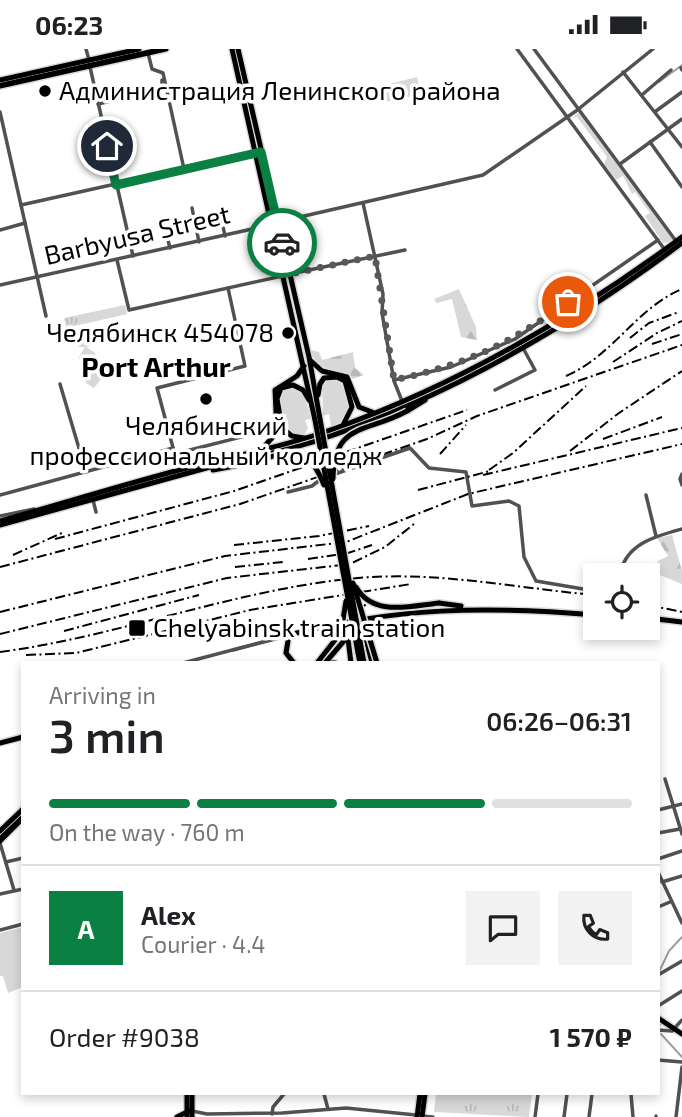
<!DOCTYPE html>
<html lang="en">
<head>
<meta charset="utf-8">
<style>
  :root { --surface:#fff; --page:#f2f2f2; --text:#202124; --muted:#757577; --line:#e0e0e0; --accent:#0b8043 }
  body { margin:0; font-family:"Exo 2",sans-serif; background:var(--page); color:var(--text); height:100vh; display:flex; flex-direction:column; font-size:26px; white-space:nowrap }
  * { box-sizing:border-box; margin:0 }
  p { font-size:23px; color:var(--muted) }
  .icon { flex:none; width:38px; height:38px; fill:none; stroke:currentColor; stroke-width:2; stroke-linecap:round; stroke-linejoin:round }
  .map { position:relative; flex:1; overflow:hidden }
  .details { position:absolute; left:21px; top:612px; width:639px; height:434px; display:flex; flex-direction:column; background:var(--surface); border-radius:0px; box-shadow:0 4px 10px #0003 }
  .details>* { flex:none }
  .buttons { position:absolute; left:583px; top:514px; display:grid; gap:14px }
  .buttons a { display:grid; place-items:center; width:77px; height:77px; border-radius:0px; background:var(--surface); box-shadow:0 4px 10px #0003; font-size:35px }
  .pin { position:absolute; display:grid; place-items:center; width:60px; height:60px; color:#fff; margin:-30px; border:4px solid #fff; border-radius:50%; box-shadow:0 2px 7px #0007 }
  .courier { position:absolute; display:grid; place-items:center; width:70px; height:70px; margin:-35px; border:5px solid #0b8043; border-radius:50%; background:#fff; color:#222; box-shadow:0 2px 9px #0007 }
  .summary em { font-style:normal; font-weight:600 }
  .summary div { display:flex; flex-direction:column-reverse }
  .summary { display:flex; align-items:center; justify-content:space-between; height:119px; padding:0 28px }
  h1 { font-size:46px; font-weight:600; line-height:52px }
  .bar { display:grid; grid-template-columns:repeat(4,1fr); gap:10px 7px; align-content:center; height:84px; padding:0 28px }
  .bar i { height:9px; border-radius:5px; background:var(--line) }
  .bar .current { background:var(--accent) }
  .bar p { grid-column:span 4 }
  .line { display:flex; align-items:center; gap:18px; padding:0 28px; border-top:2px solid var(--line) }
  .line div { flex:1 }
  .round { display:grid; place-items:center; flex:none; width:74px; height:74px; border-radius:0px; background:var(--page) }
  .status { display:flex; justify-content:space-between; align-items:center; height:49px; padding:0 35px; background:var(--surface); direction:ltr }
  .status svg { height:19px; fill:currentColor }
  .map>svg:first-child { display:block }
  .green { fill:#d8d8d8 }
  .forest { fill:url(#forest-firs) }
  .park { fill:url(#park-tufts) }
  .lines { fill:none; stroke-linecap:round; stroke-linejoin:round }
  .stream { stroke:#9f9f9f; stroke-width:2 }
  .major-casing { stroke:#dbdbdb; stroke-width:8 }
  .minor { stroke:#515151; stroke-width:3.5 }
  .major { stroke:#000; stroke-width:5 }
  .tram { stroke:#000; stroke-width:2 }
  .rail { stroke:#000; stroke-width:2; stroke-dasharray:10 3.5 2 3.5; stroke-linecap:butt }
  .major-bridge-casing { stroke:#dbdbdb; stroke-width:8; stroke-linecap:butt }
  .major-bridge { stroke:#000; stroke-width:5 }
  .done { stroke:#595959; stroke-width:7; stroke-dasharray:0 12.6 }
  .route { stroke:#0b8043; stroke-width:9 }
  .poi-dot { fill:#000; stroke:#fff; stroke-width:2.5 }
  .labels { text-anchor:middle; stroke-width:7; stroke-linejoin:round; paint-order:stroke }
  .poi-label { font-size:26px; fill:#000; stroke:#fff; text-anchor:start }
  .street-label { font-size:26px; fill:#000; stroke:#fff }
  .neighbourhood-label { font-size:28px; font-weight:bold; fill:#000; stroke:#fff }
</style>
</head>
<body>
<div class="status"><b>06:23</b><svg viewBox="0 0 49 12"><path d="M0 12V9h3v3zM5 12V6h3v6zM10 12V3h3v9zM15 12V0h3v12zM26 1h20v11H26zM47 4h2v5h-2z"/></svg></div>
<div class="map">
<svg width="682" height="1068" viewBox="0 0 682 1068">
  <defs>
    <pattern id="forest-firs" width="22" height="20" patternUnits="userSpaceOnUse" patternTransform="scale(1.75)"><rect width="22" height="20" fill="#d8d8d8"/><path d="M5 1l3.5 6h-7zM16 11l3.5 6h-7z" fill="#b8b8b8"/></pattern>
    <pattern id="park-tufts" width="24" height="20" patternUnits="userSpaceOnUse" patternTransform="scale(1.75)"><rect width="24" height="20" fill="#d8d8d8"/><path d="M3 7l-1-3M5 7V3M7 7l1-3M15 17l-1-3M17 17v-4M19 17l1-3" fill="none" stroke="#b8b8b8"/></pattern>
  </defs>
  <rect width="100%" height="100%" fill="#fff"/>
  <g class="green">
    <polygon points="417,28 421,45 385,53 381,37"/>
    <polygon points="579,63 672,189 672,192 663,194 639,158 645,167 650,164 635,143 632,145 623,127 616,131 604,115 607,108 577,68 572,69"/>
    <polygon points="92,287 95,295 86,298 95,304 101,330 94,339 86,334 79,308 85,298 79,298 77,292"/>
    <polygon points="335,329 344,333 350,354 345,370 331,378 329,365 323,367 322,335"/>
    <path d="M 292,338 L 304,346 L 312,373 L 310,370 L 305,371 L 308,379 L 304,386 C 280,386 273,357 284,340 Z"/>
    <polygon points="23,878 23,938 8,944 3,927 0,927 0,884"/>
  </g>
  <g class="forest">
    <polygon points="459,240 476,278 477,291 461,288 452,250 437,254 434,250"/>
    <path d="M 311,301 L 319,303 L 322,311 L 353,303 L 355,319 L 364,326 L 353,330 C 337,318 316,324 311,301 Z"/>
    <polygon points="672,486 682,522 682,535 655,524 658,512 668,507 657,489"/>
  </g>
  <g class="park">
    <polygon points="125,256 127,265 66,279 64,269"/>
    <polygon points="436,1045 532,1045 529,1068 434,1063"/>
  </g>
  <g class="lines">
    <g class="stream">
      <polyline points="659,33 682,16"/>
      <polyline points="659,923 669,902 682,888"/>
      <polyline points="658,975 660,976"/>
      <polyline points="661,985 682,1008"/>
    </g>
    <g class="major-casing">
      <g id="major">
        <polyline points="232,0 315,371"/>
        <polyline points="238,0 309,308 320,370"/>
        <polyline points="0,31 139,0"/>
        <polyline points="0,37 166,0"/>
        <polyline points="311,312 322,322 347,328 359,358 372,363"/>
        <polyline points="318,346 320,335 324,329 337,328 345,332 352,358 344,374"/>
        <polyline points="407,362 425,351"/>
        <polyline points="304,389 292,387 282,379 277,350 281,339 293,336 303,341 309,351"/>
        <polyline points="264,398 277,383 275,341 297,327 304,317"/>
        <polyline points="213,421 245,415"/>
        <path d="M 0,472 C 61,455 122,436 183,420 C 234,407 287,397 336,379 C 462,334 575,267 682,188"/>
        <path d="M 0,476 C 70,457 140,437 210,418 C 246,409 284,403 319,391 C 451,347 571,277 682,194"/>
        <polyline points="439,554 461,557"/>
        <polyline points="648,569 682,573"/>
        <polyline points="346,574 351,614"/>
        <polyline points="363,578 372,614"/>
        <polyline points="362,603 364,614"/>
        <polyline points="358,604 360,614"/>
        <path d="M 294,614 L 286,604 L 289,586 C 395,558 486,557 595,566"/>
        <polyline points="317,614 335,591"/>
        <polyline points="325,614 349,586 378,571"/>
        <polyline points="332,614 335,614"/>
        <polyline points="0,694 23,688"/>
        <polyline points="0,782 23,760"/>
        <polyline points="0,792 23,769"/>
        <polyline points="658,969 682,985"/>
        <polyline points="177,1068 189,1062"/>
        <polyline points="187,1068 187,1045"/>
        <polyline points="192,1068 192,1045"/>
        <polyline points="417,1068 420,1045"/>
        <polyline points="422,1068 425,1045"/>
      </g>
    </g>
    <g class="minor">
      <polyline points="86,0 89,11"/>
      <polyline points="517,0 665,201"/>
      <polyline points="534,0 676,192"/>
      <polyline points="148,4 152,20 163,24 184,120"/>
      <polyline points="90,18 133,207"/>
      <polyline points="681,19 682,21"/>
      <polyline points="623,23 682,98"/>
      <polyline points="643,45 671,21"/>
      <polyline points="98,55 162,40 162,31"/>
      <polyline points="656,62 682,43"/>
      <polyline points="0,63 46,267"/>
      <polyline points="650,93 682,138"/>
      <polyline points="620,115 682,70"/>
      <polyline points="363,154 383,245 382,264 394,332 402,352"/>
      <polyline points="21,156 255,104"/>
      <polyline points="192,159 199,193"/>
      <polyline points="220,163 225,187"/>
      <polyline points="278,173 483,126 576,62 653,0"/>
      <polyline points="164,176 170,199"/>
      <polyline points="0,181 25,174"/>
      <polyline points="117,211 129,261 282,227"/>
      <polyline points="290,225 405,201"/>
      <polyline points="0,236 270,176"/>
      <polyline points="394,331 451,318 515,290 658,191"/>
      <polyline points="60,335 86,423"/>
      <polyline points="495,341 535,321 523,299"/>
      <polyline points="174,405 269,381"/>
      <polyline points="179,421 157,339 245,317 228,239"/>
      <polyline points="335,425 410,399 429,419 466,423 472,457 509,452 519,457 524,508 536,532 595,542"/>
      <polyline points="682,425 680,430 682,436"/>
      <polyline points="288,443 312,437 321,430"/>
      <polyline points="0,446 173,399"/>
      <polyline points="646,446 656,487"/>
      <polyline points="93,451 96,463"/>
      <polyline points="0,467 34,460"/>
      <path d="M 620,527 C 624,495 656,487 682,480"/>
      <polyline points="233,601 287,587"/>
      <polyline points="183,614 289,586"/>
      <polyline points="665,730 682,785"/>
      <polyline points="658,761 682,755"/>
      <polyline points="658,784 680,780"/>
      <polyline points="0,794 14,841"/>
      <polyline points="658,810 682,802"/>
      <polyline points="6,813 23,809"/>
      <polyline points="658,823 682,874"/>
      <polyline points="662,833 682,827"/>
      <polyline points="0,845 23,840"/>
      <polyline points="658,858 670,853"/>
      <polyline points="0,881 23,875"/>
      <polyline points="658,926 682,912"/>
      <polyline points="658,957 682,942"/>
      <polyline points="658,981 672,982 682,971"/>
      <polyline points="658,1011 682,1013"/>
      <polyline points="324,1045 328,1060"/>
      <polyline points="631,1045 633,1068"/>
      <polyline points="192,1062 207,1065 282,1064 346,1059 416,1066"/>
      <polyline points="272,1065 273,1058 284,1045"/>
      <polyline points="422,1067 433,1068"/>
      <polyline points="535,1068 538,1045"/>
      <polyline points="564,1068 567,1045"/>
      <polyline points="589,1068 592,1045"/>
      <polyline points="656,1068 656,1067"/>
      <polyline points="676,1068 682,1018"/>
    </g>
    <use href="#major" class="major"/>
    <g class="tram">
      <polyline points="0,35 156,0"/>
      <polyline points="0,788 23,766"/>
    </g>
    <g class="rail">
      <polyline points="630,289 649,274 679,263"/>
      <polyline points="652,295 682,285"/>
      <polyline points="613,313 657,284 682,272"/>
      <path d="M 566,327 C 613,307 635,260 682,240"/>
      <polyline points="603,390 662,368"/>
      <polyline points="570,402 619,364 682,322"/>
      <polyline points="440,405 466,376"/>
      <polyline points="489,421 513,404 586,337"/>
      <polyline points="483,426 682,379"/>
      <polyline points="418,441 490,422"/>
      <polyline points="55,490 234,442 467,361"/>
      <polyline points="234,496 319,487 369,477"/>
      <polyline points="13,506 64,483"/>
      <polyline points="308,510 348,504 372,496"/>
      <polyline points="0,518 240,455 427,390 477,367 682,296"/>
      <polyline points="235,518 283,513"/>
      <polyline points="648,556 682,563"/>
      <polyline points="358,562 372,550"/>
      <polyline points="0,563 225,507 346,493 468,445 682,395"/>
      <polyline points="64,582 199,546"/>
      <polyline points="0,585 227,529 350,515 385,498 414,475"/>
      <path d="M 0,603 C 121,587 236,540 358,529 C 438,522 515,539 595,546"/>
      <polyline points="26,606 76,604 250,561 411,535"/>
    </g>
    <g class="major-bridge-casing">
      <g id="major-bridge">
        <polyline points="320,370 362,603"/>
        <polyline points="315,371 358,604"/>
        <path d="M 245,415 C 287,405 305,388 324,436"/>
        <path d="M 333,430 C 334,373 365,385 407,362"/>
        <polyline points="353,534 377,614"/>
        <path d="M 356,538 C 373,568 410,557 439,554"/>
        <polyline points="335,591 342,577 346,552"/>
      </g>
    </g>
    <use href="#major-bridge" class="major-bridge"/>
  </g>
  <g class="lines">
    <path class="done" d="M 282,194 L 290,225 L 375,207 L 394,331 C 468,315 507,296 568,253"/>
    <polyline class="route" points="107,97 116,136 261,103 282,194"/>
  </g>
  <g class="poi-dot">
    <circle cx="45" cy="42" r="7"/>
    <circle cx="288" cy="284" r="7"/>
    <circle cx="206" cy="350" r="7"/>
    <rect x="128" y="570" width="18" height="18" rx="3.5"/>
  </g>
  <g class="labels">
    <g class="poi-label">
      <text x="59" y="51">Администрация Ленинского района</text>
      <text x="274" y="293" text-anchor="end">Челябинск 454078</text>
      <text x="206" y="386" text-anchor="middle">Челябинский<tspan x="206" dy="30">профессиональный колледж</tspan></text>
      <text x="153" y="588">Chelyabinsk train station</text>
    </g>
    <g class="street-label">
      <text transform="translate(137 186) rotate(-13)" y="9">Barbyusa Street</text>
    </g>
    <g class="neighbourhood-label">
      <text x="156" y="328">Port Arthur</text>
    </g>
  </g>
</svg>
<div class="buttons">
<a><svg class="icon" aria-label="locate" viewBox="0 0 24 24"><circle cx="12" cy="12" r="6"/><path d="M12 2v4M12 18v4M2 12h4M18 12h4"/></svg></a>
</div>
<div class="pin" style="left:568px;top:253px;background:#ea580c"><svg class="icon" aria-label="bag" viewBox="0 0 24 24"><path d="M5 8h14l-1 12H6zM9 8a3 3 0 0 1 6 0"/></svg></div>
<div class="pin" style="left:107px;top:97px;background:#1f2937"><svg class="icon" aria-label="home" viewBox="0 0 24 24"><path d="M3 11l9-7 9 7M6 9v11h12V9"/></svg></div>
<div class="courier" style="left:282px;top:194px"><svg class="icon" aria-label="car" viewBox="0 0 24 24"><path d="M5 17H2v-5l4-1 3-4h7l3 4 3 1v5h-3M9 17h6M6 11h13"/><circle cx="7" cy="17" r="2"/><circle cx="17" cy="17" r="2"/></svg></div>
<section class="details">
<div class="summary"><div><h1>3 min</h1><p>Arriving in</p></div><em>06:26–06:31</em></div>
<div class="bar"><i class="current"></i><i class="current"></i><i class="current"></i><i></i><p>On the way · 760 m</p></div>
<div class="line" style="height:126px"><b class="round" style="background:var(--accent);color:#fff">A</b><div><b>Alex</b><p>Courier · 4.4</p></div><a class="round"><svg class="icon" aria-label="chat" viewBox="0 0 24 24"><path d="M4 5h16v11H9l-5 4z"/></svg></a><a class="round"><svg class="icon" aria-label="phone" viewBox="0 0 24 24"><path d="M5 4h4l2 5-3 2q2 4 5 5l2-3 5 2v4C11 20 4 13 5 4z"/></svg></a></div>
<div class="line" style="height:91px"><div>Order #9038</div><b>1 570 ₽</b></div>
</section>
</div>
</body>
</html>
